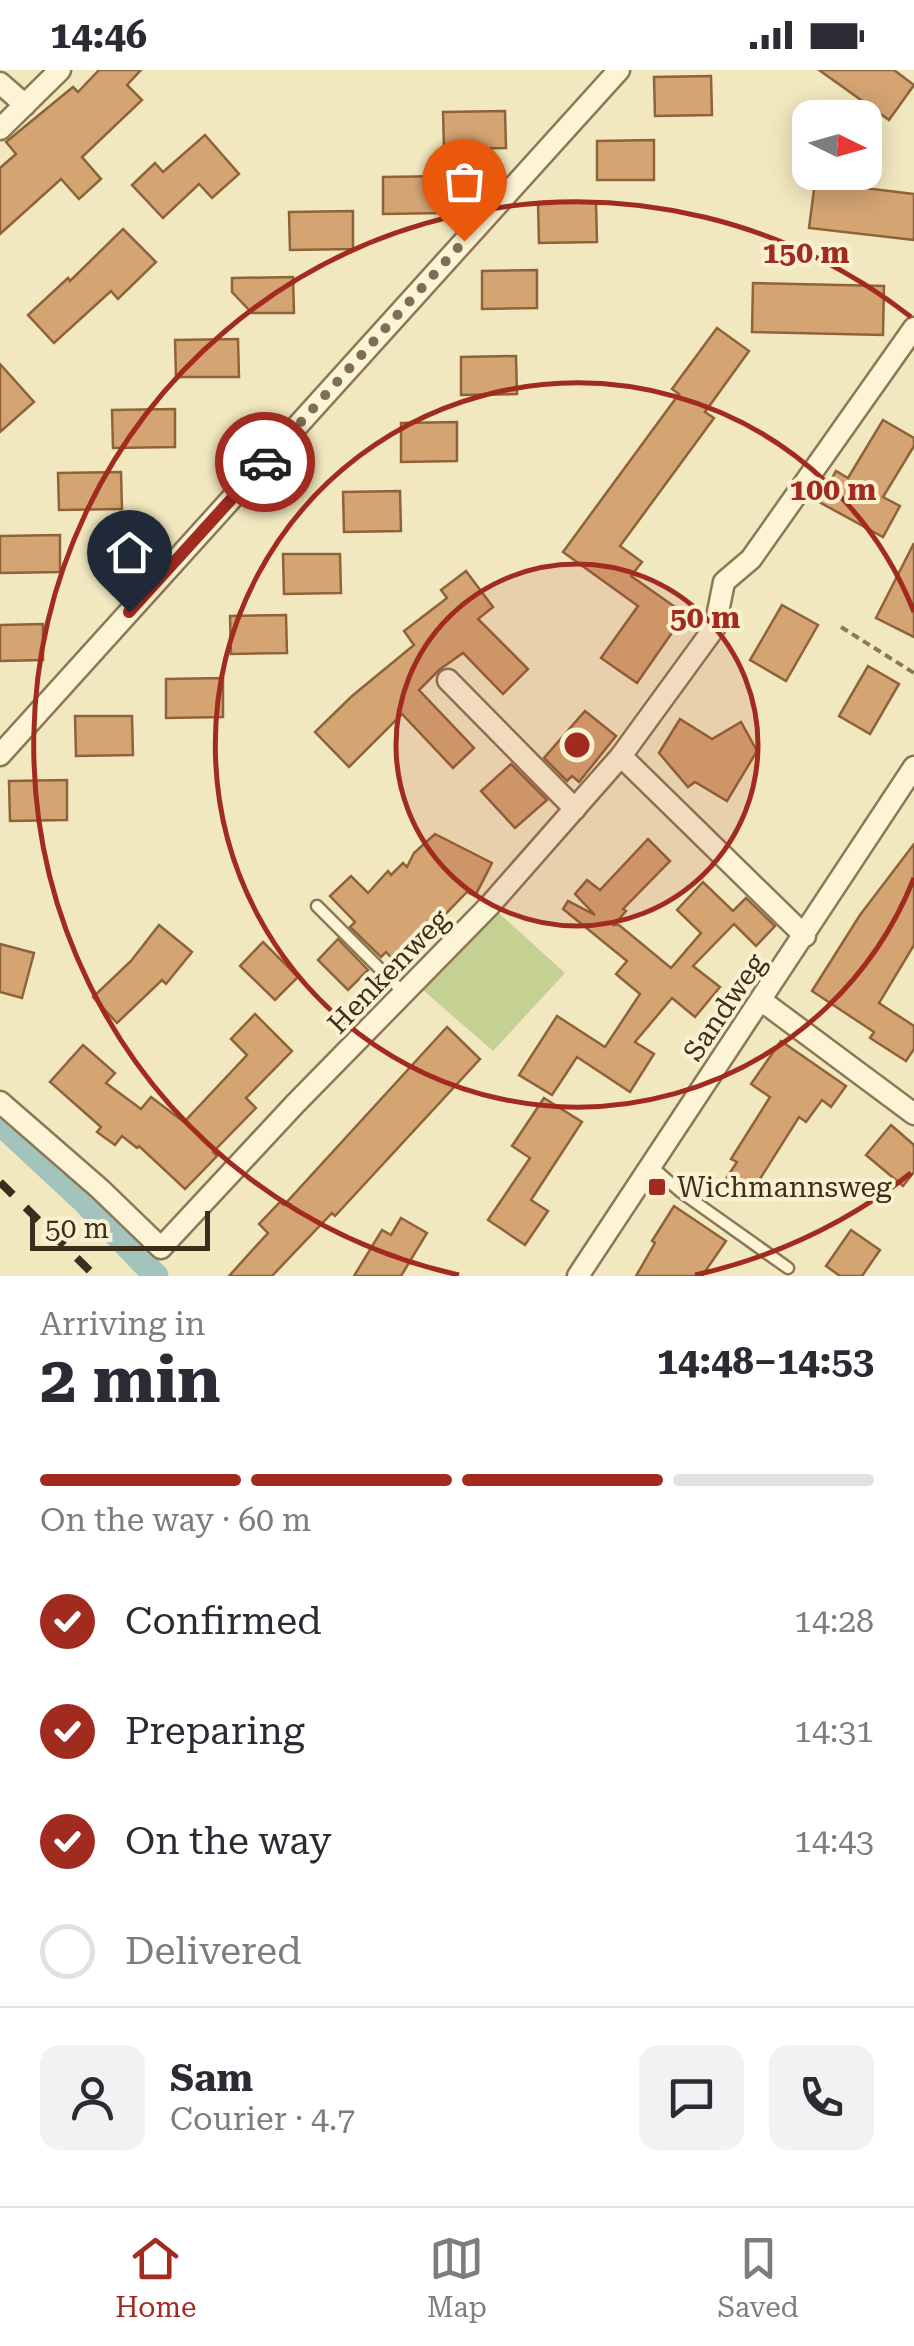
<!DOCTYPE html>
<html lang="en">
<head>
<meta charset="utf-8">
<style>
  :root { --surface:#fff; --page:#f2f2f3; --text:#2b2b33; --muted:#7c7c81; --line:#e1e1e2; --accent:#a22b20 }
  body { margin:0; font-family:"Roboto Serif",serif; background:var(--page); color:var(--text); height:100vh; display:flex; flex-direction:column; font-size:38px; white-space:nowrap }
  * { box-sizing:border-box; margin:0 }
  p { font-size:32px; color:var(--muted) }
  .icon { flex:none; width:55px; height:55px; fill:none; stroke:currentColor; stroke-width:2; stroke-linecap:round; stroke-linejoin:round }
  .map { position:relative; height:1206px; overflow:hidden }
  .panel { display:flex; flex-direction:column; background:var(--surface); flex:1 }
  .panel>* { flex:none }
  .needle { width:65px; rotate:95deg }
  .buttons { position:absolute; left:792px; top:30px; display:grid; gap:20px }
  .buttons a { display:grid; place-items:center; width:90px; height:90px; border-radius:20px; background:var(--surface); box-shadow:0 5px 25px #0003; font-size:50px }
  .scale { position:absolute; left:30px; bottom:25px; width:180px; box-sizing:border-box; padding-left:10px; border:5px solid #3b2e1c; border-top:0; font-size:28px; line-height:35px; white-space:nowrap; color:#3b2e1c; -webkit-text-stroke:8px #f9f1d0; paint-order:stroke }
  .pin { position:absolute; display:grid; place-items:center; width:85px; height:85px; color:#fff; margin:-102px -42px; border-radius:50% 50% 50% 0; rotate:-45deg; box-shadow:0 0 10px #0007 }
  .pin .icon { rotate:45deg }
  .courier { position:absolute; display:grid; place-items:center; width:100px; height:100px; margin:-50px; border:8px solid #a22b20; border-radius:50%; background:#fff; color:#222; box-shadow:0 2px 12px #0007 }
  .head em { font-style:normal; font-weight:700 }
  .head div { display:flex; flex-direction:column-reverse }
  .head { display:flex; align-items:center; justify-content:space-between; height:170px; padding:0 40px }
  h1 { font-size:65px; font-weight:700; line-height:75px }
  .bar { display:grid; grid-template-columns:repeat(4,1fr); gap:15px 10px; align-content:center; height:120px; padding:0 40px }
  .bar i { height:12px; border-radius:8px; background:var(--line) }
  .bar .active { background:var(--accent) }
  .bar p { grid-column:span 4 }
  .line { display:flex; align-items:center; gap:25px; padding:0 40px; border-top:2px solid var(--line) }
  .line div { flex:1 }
  .round { display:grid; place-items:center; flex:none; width:105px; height:105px; border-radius:20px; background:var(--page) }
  ol { padding:0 40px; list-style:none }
  li { display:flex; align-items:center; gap:30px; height:110px }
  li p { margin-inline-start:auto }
  li .icon { padding:10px; border-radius:50%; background:var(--accent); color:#fff; stroke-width:4 }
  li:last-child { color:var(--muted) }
  li i { width:55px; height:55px; border:5px solid var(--line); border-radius:50% }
  .status { display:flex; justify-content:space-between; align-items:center; height:70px; padding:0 50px; background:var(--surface); direction:ltr }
  .status svg { height:28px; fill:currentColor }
  .tab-bar { display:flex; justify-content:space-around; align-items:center; height:140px; border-top:2px solid var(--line); background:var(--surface); font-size:28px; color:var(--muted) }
  .tab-bar a { display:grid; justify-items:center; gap:5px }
  .tab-bar .active { color:var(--accent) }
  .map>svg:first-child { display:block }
  .green { fill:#c4d192 }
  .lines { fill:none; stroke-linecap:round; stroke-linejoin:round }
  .canal { stroke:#a3c4bd; stroke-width:25 }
  .building { fill:#d4a472; stroke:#8f6339; stroke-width:2.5 }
  .lane-casing { stroke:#8d7856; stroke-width:15 }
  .street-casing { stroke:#8d7856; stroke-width:25 }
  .path { stroke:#8d7856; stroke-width:4; stroke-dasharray:8 5; stroke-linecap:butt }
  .lane { stroke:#fcf4d4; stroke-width:10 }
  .street { stroke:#fcf4d4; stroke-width:20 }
  .rail { stroke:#3b2e1c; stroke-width:8; stroke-dasharray:18 18; stroke-linecap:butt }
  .done { stroke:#7b6f55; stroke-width:10; stroke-dasharray:0 18 }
  .route { stroke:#a22b20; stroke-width:12 }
  .ring { fill:none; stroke:#a22b20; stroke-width:5 }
  .poi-dot { fill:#a22b20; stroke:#f9f1d0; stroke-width:4 }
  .labels { text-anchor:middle; stroke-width:8; stroke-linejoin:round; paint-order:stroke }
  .street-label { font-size:28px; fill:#3b2e1c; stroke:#f9f1d0 }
  .poi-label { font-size:28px; fill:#3b2e1c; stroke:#f9f1d0; text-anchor:start }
  .centre { fill:#a22b20; stroke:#f9f1d0; stroke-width:5 }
  .ring-label { font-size:30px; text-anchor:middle; font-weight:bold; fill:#a22b20; stroke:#f9f1d0; stroke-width:8; stroke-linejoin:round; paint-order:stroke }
</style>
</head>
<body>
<div class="status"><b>14:46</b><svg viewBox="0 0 49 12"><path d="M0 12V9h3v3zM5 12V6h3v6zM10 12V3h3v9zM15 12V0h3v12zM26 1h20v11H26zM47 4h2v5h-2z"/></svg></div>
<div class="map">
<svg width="914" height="1206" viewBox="0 0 914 1206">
  <rect width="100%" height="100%" fill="#f2e8c0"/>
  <polygon class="green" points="490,835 565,903 493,981 415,913"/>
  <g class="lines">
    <polyline class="canal" points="0,1053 83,1130 156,1206"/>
  </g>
  <g class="building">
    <polygon points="99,0 141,0 127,15 142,30 82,87 101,109 79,129 61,109 0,164 0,98 16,84 6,72 73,17 78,22"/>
    <polygon points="819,0 894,0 914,15 889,50"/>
    <polygon points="711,6 712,45 655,46 654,7"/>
    <polygon points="505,41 506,78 444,79 443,42"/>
    <polygon points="205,65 239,104 212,128 199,114 163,148 132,115 155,93 163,102"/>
    <polygon points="654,70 654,110 597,110 597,71"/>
    <polygon points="445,106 445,143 383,144 383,107"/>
    <polygon points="815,112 914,124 914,170 809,158"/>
    <polygon points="596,132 597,172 539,173 538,133"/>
    <polygon points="353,141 353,179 290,180 289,142"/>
    <polygon points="123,159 156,192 118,229 111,221 54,273 28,245 68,208 70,211"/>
    <polygon points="537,200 537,238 482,239 482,201"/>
    <polygon points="293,207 294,243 252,243 232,222 232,208"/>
    <polygon points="753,213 884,216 883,265 752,262"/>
    <polygon points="717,258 749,281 705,342 714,348 620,476 642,492 631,506 685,544 637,613 601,588 638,536 563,482 679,324 672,319"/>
    <polygon points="238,269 239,307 176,307 175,270"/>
    <polygon points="516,286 517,324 461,325 461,287"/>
    <polygon points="0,294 34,332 0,362"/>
    <polygon points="175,339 175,377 113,378 112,340"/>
    <polygon points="883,350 914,368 914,376 883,427 900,436 883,467 819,432 836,401 848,408"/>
    <polygon points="457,352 457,391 401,392 401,353"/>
    <polygon points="121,402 122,439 59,440 58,403"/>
    <polygon points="400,421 401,461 344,462 343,422"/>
    <polygon points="60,465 60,502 0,503 0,466"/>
    <polygon points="914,473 914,567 876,548"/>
    <polygon points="283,484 340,484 341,523 284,524"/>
    <polygon points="466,501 493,537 478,549 528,599 503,624 463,583 439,600 419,620 474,678 453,698 402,644 349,697 315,662 352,626 414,575 404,561 447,528 441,520"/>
    <polygon points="782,535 818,555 786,611 750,590"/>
    <polygon points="286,545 287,583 231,584 230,546"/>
    <polygon points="43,554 43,590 0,591 0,555"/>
    <polygon points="868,596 899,614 870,664 839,646"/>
    <polygon points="223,608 223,647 166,648 166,609"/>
    <polygon points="585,641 616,666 579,712 572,706 567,711 544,688"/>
    <polygon points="75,646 132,646 133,685 76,686"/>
    <polygon points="680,649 712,669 741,652 757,681 727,731 695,712 688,717 659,683"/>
    <polygon points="511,694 547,730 515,758 481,721"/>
    <polygon points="67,710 67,750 10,751 9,711"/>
    <polygon points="435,764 492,793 475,826 467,822 397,894 386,882 381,887 350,857 355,852 330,826 351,806 368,823 388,801 391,805 403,793 407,797 414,783"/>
    <polygon points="648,769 670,791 623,839 626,841 614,855 619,855 671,898 701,863 677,840 703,812 733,841 746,828 775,856 756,876 734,854 693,896 720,917 695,947 672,928 635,972 654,984 630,1022 577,987 552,1025 519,1005 557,946 605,977 640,924 616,904 627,891 563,839 568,831 595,845 575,824 587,810 600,820"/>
    <polygon points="914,774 914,875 879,933 914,956 914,979 906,991 870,968 874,962 812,921 860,845"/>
    <polygon points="159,855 192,882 166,914 162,910 117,953 93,927 131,891"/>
    <polygon points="338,869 368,900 348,920 318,890"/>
    <polygon points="263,872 298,907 275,930 240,896"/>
    <polygon points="0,874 34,883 22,928 0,922"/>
    <polygon points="255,944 292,981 246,1028 256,1038 213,1082 217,1086 185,1119 139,1076 137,1078 122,1066 115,1075 97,1062 101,1057 50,1012 83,975 115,1003 106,1013 141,1039 151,1027 184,1052 247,985 231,969"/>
    <polygon points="447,957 480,989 335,1146 332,1143 272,1206 229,1206 268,1163 259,1154 280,1132 284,1135"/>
    <polygon points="781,971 846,1016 831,1037 822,1030 806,1052 799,1047 748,1128 724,1112 737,1092 731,1089 770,1027 751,1014"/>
    <polygon points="544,1028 582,1052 531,1130 548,1141 525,1175 488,1150 530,1088 512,1076"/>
    <polygon points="891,1055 914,1075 914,1102 903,1116 866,1085"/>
    <polygon points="674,1136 726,1171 702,1206 636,1206 655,1173 652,1171"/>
    <polygon points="401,1148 427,1163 401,1206 354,1206 382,1160 391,1165"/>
    <polygon points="851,1160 880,1180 862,1206 840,1206 826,1196"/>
  </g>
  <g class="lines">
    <g class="lane-casing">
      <g id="lane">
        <polyline points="317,836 404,923"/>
        <polyline points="651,1096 681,1122 788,1198"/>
      </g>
    </g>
    <g class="street-casing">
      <g id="street">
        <polyline points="0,13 25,35"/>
        <polyline points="0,59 60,0"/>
        <polyline points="448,610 575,739"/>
        <polyline points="0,685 619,0"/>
        <polyline points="621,686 715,557 724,512 751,489 914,258"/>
        <polyline points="762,931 914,1044"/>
        <polyline points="0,1032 100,1119 161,1178 295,1034 490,835 621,686 805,866"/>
        <polyline points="578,1206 914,697"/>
      </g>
    </g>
    <polyline class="path" points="841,557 914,603"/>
    <use href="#lane" class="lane"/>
    <use href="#street" class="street"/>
    <polyline class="rail" points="0,1112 95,1206"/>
  </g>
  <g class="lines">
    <polyline class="done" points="265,392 464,171"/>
    <polyline class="route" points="129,542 265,392"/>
  </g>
  <circle cx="577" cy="675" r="181" fill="#a22b20" fill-opacity=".12"/>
  <g class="ring">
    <circle cx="577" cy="675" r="181"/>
    <path d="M914 808A362 362 0 1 1 914 542"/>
    <path d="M911 1103A543 543 0 0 1 695 1205M459 1205A543 543 0 1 1 911 247"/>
  </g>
  <rect class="poi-dot" x="647" y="1107" width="20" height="20" rx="5"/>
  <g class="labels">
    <g class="street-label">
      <text transform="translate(388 901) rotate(-46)" y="10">Henkenweg</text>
      <text transform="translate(724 937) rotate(-56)" y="10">Sandweg</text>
    </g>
    <g class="poi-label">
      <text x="677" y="1127">Wichmannsweg</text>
    </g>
  </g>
  <circle cx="577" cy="675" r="15" class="centre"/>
  <g class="ring-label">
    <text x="806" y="193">150 m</text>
    <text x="833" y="430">100 m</text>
    <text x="705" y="558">50 m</text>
  </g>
</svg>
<div class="buttons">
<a><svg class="needle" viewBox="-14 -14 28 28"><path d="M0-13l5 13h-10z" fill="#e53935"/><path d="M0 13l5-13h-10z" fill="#7c7c81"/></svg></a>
</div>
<div class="scale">50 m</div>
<div class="pin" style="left:464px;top:171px;background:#ea580c"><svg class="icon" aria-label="bag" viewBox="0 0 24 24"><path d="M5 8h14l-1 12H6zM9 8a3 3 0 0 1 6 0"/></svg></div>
<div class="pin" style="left:129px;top:542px;background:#1f2937"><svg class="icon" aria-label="home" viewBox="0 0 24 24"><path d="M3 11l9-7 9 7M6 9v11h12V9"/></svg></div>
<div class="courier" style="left:265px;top:392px"><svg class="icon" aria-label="car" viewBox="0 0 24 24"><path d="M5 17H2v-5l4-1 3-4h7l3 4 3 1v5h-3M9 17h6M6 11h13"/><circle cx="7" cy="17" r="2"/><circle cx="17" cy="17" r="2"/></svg></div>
</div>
<section class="panel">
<div class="head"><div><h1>2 min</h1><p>Arriving in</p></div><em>14:48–14:53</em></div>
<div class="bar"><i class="active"></i><i class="active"></i><i class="active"></i><i></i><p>On the way · 60 m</p></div>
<ol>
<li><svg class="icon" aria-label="check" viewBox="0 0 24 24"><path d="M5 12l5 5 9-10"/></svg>Confirmed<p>14:28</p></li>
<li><svg class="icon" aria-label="check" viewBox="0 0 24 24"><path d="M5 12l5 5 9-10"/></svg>Preparing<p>14:31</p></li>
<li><svg class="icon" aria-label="check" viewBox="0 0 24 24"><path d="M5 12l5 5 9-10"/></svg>On the way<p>14:43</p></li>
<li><i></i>Delivered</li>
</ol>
<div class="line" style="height:180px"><a class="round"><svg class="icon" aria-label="person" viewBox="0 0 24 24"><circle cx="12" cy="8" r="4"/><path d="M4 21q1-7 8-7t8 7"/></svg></a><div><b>Sam</b><p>Courier · 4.7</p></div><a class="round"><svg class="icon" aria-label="chat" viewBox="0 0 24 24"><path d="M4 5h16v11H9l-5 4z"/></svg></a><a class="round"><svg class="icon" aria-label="phone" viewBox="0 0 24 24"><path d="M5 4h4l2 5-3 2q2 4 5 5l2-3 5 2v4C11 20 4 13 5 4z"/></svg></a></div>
</section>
<nav class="tab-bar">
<a class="active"><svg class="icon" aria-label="home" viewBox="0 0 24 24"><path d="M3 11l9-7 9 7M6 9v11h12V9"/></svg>Home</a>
<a><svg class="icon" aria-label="map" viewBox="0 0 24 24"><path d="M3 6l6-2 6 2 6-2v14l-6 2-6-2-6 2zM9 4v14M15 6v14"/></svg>Map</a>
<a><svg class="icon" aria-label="saved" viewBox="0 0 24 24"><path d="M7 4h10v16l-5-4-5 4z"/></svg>Saved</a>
</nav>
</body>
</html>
